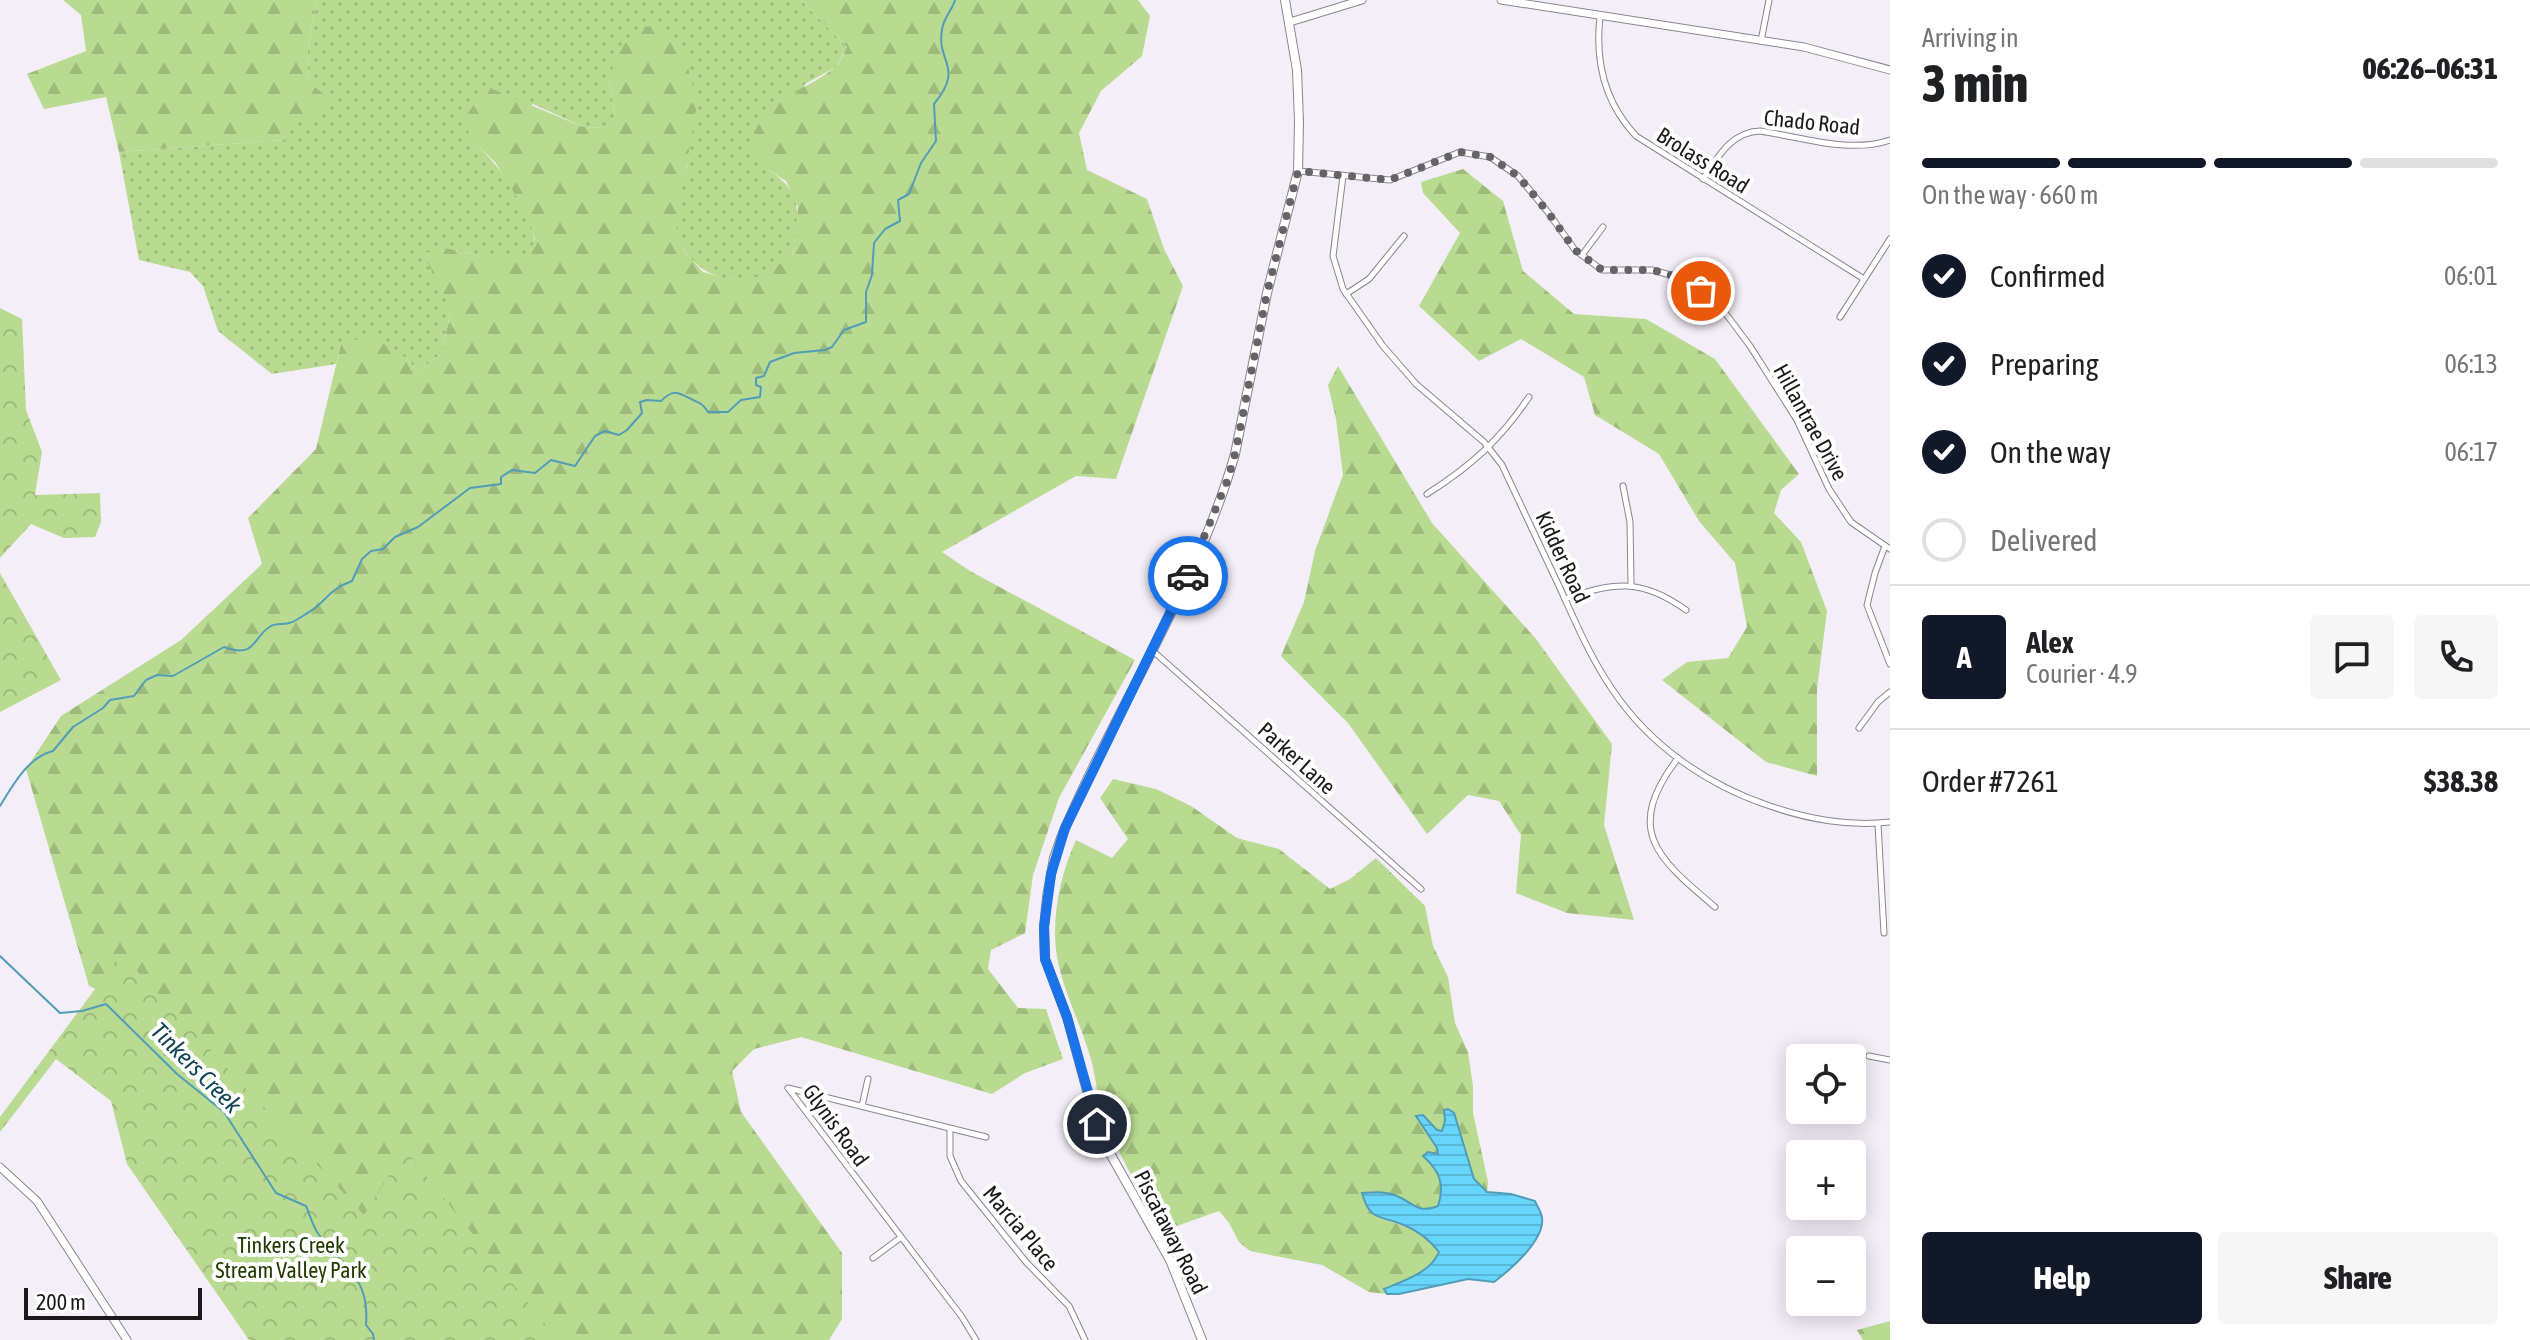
<!DOCTYPE html>
<html lang="en">
<head>
<meta charset="utf-8">
<style>
  :root { --surface:#fff; --page:#f6f6f6; --text:#202124; --muted:#757577; --line:#e0e0e0; --accent:#111827 }
  body { margin:0; font-family:"Asap Condensed",sans-serif; background:var(--page); color:var(--text); height:100vh; display:flex; flex-direction:column; font-size:30px; white-space:nowrap }
  * { box-sizing:border-box; margin:0 }
  p { font-size:26px; color:var(--muted) }
  .icon { flex:none; width:44px; height:44px; fill:none; stroke:currentColor; stroke-width:2; stroke-linecap:round; stroke-linejoin:round }
  .map { position:relative; flex:1; overflow:hidden }
  .sheet { display:flex; flex-direction:column; background:var(--surface); width:640px }
  .sheet>* { flex:none }
  .fabs { position:absolute; left:1786px; top:1044px; display:grid; gap:16px }
  .fabs a { display:grid; place-items:center; width:80px; height:80px; border-radius:8px; background:var(--surface); box-shadow:0 4px 20px #0003; font-size:40px }
  .scale { position:absolute; left:24px; bottom:20px; width:178px; box-sizing:border-box; padding-left:8px; border:4px solid #1a181b; border-top:0; font-size:22px; line-height:28px; white-space:nowrap; color:#1a181b; -webkit-text-stroke:6px #fefefe; paint-order:stroke }
  .pin { position:absolute; display:grid; place-items:center; width:68px; height:68px; color:#fff; margin:-34px; border:4px solid #fff; border-radius:50%; box-shadow:0 2px 8px #0007 }
  .courier { position:absolute; display:grid; place-items:center; width:80px; height:80px; margin:-40px; border:6px solid #1a73e8; border-radius:50%; background:#fff; color:#222; box-shadow:0 2px 10px #0007 }
  .summary em { font-style:normal; font-weight:800 }
  .summary div { display:flex; flex-direction:column-reverse }
  .summary { display:flex; align-items:center; justify-content:space-between; height:136px; padding:0 32px }
  h1 { font-size:52px; font-weight:800; line-height:60px }
  .bar { display:grid; grid-template-columns:repeat(4,1fr); gap:12px 8px; align-content:center; height:96px; padding:0 32px }
  .bar i { height:10px; border-radius:6px; background:var(--line) }
  .bar .on { background:var(--accent) }
  .bar p { grid-column:span 4 }
  .line { display:flex; align-items:center; gap:20px; padding:0 32px; border-top:2px solid var(--line) }
  .line div { flex:1 }
  .round { display:grid; place-items:center; flex:none; width:84px; height:84px; border-radius:8px; background:var(--page) }
  ol { padding:0 32px; list-style:none }
  li { display:flex; align-items:center; gap:24px; height:88px }
  li p { margin-inline-start:auto }
  li .icon { padding:8px; border-radius:50%; background:var(--accent); color:#fff; stroke-width:4 }
  li:last-child { color:var(--muted) }
  li i { width:44px; height:44px; border:4px solid var(--line); border-radius:50% }
  .button { display:flex; gap:16px; margin-top:auto; padding:16px 32px }
  .button a { flex:1; height:92px; border-radius:8px; background:var(--accent); color:#fff; font-size:32px; font-weight:800; line-height:92px; text-align:center }
  .button a+a { background:var(--page); color:var(--text) }
  main { display:flex; flex:1; min-height:0 }
  .map>svg:first-child { display:block }
  .grass { fill:url(#grass-dots) }
  .forest { fill:url(#forest-firs) }
  .park { fill:url(#park-crowns) }
  .water { fill:url(#water-rules); stroke:#519db8; stroke-width:2 }
  .lines { fill:none; stroke-linecap:round; stroke-linejoin:round }
  .stream { stroke:#519db8; stroke-width:2 }
  .street-casing { stroke:#89848d; stroke-width:7 }
  .secondary-casing { stroke:#89848d; stroke-width:9 }
  .primary-casing { stroke:#89848d; stroke-width:10 }
  .street { stroke:#fff; stroke-width:5 }
  .secondary { stroke:#fff; stroke-width:7 }
  .primary { stroke:#fff; stroke-width:8 }
  .done { stroke:#666368; stroke-width:8; stroke-dasharray:0 14.4 }
  .route { stroke:#1a73e8; stroke-width:10 }
  .labels { text-anchor:middle; stroke-width:8; stroke-linejoin:round; paint-order:stroke }
  .street-label { font-size:22px; fill:#1a181b; stroke:#fefefe }
  .park-label { font-size:22px; fill:#243b00; stroke:#fefefe }
  .water-label { font-size:24px; font-style:italic; fill:#134454; stroke:#fefefe }
</style>
</head>
<body>
<main>
<div class="map">
<svg width="1890" height="1340" viewBox="0 0 1890 1340">
  <defs>
    <pattern id="grass-dots" width="8" height="8" patternUnits="userSpaceOnUse" patternTransform="scale(2)"><rect width="8" height="8" fill="#b8db91"/><path d="M2 2h.1M6 6h.1" fill="none" stroke="#9ebb7c" stroke-width="1.8" stroke-linecap="round"/></pattern>
    <pattern id="forest-firs" width="22" height="20" patternUnits="userSpaceOnUse" patternTransform="scale(2)"><rect width="22" height="20" fill="#b8db91"/><path d="M5 1l3.5 6h-7zM16 11l3.5 6h-7z" fill="#9ebb7c"/></pattern>
    <pattern id="park-crowns" width="20" height="18" patternUnits="userSpaceOnUse" patternTransform="scale(2)"><rect width="20" height="18" fill="#b8db91"/><path d="M2 6a3 3 0 1 1 6 0M12 15a3 3 0 1 1 6 0" fill="none" stroke="#9ebb7c"/></pattern>
    <pattern id="water-rules" width="6" height="5" patternUnits="userSpaceOnUse" patternTransform="scale(2)"><rect width="6" height="5" fill="#68d6fc"/><path d="M0 2.5h6" fill="none" stroke="#5ab7d7"/></pattern>
  </defs>
  <rect width="100%" height="100%" fill="#f4eef8"/>
  <path class="grass" d="M 316,0 L 801,0 L 847,47 L 836,67 L 805,84 L 765,168 C 806,193 798,211 793,253 C 785,260 774,273 765,276 C 728,291 680,267 676,226 C 674,207 683,184 687,165 L 609,77 L 615,115 L 603,128 L 583,127 L 533,104 L 473,141 C 494,160 534,209 534,238 C 535,244 531,251 529,257 L 485,257 L 442,247 L 451,309 L 442,353 L 418,372 L 406,358 L 341,344 L 336,364 L 272,374 L 218,331 L 203,286 L 190,272 L 139,260 L 119,152 L 284,140 L 309,82 L 307,55 Z"/>
  <g class="forest">
    <polygon points="63,0 316,0 307,55 309,82 327,97 319,117 296,118 284,140 119,152 106,97 44,109 27,74 86,51 81,15"/>
    <path d="M 801,0 L 1138,0 L 1150,16 L 1142,56 L 1101,91 L 1079,133 L 1087,170 L 1147,199 L 1164,249 L 1183,286 L 1116,479 L 1076,476 L 942,552 L 970,571 L 1135,660 L 1059,798 L 1033,875 L 1025,933 L 991,950 L 988,969 L 1018,1008 L 1046,1009 L 1063,1059 L 1025,1073 L 992,1094 L 801,1037 L 754,1049 L 732,1071 L 741,1112 L 842,1253 L 842,1319 L 829,1340 L 291,1340 L 115,997 L 89,986 L 26,769 L 61,716 L 181,640 L 262,564 L 248,518 L 316,449 L 341,344 L 371,336 L 406,358 L 418,372 L 442,353 L 451,309 L 423,254 L 442,247 L 485,257 L 529,256 L 535,239 L 526,212 L 495,162 L 473,141 L 463,121 L 476,101 L 490,88 L 583,127 L 603,128 L 615,115 L 609,77 L 622,46 L 643,27 L 662,25 L 683,49 L 697,103 L 676,226 L 684,251 L 703,272 L 732,280 L 765,276 L 793,253 L 798,207 L 786,181 L 765,168 L 750,151 C 758,98 797,96 833,69 C 840,64 843,54 847,47 Z"/>
    <polygon points="1463,169 1503,201 1523,271 1574,314 1646,319 1715,359 1799,474 1781,490 1774,513 1801,542 1827,611 1817,689 1817,776 1766,762 1662,680 1687,662 1728,658 1747,627 1735,563 1699,521 1659,454 1595,415 1584,377 1521,339 1479,361 1419,306 1460,233 1423,193 1421,182"/>
    <polygon points="1338,366 1432,523 1536,639 1612,744 1604,825 1634,920 1567,913 1516,893 1521,835 1499,801 1468,795 1427,834 1348,723 1281,656 1304,602 1315,551 1343,475 1336,419 1328,385"/>
    <path d="M 1113,779 L 1156,789 L 1191,806 L 1237,838 L 1279,849 L 1330,889 L 1350,879 L 1376,858 L 1425,906 L 1433,946 L 1448,977 L 1455,1023 L 1468,1052 L 1473,1086 L 1473,1113 L 1488,1182 L 1487,1192 L 1474,1179 L 1465,1153 L 1445,1121 L 1442,1131 L 1437,1130 L 1423,1115 L 1417,1116 L 1437,1148 L 1438,1154 L 1424,1156 C 1440,1171 1445,1185 1438,1206 C 1423,1211 1414,1208 1402,1198 L 1378,1218 C 1402,1224 1423,1232 1439,1252 C 1431,1272 1404,1281 1385,1289 L 1387,1294 L 1369,1292 L 1322,1265 L 1250,1251 L 1239,1242 L 1229,1223 L 1219,1211 L 1174,1227 C 1144,1210 1110,1137 1100,1104 C 1096,1088 1095,1071 1090,1056 C 1078,1015 1055,977 1055,934 C 1055,900 1063,869 1076,840 L 1112,858 L 1128,839 L 1100,798 Z"/>
    <polygon points="1890,1321 1890,1340 1863,1340 1857,1330"/>
  </g>
  <g class="park">
    <polygon points="0,308 22,319 26,410 42,452 35,495 100,493 101,522 95,537 64,538 31,524 0,558"/>
    <polygon points="0,573 61,680 0,712"/>
    <polygon points="121,954 364,1215 405,1150 558,1340 249,1340 127,1164 111,1101 56,1059 0,1132 0,1117"/>
  </g>
  <path class="water" d="M 1448,1109 L 1454,1113 L 1474,1179 L 1487,1192 L 1511,1194 L 1535,1201 C 1537,1206 1542,1213 1542,1218 C 1545,1240 1510,1270 1494,1282 L 1468,1279 L 1399,1294 L 1387,1294 L 1384,1289 C 1404,1281 1431,1272 1439,1252 C 1430,1240 1418,1231 1404,1225 C 1380,1215 1370,1222 1362,1193 C 1376,1192 1389,1191 1401,1198 C 1417,1206 1419,1213 1438,1206 C 1445,1185 1440,1171 1423,1156 L 1428,1152 L 1438,1154 L 1437,1148 L 1416,1116 L 1423,1115 L 1437,1130 L 1442,1131 L 1445,1121 L 1444,1110 Z"/>
  <g class="lines">
    <g class="stream">
      <path d="M 0,806 C 13,785 28,757 53,751 L 73,727 L 103,708 L 110,700 L 134,696 L 146,680 L 157,675 L 173,676 L 224,647 C 257,659 252,637 271,626 C 277,623 283,625 289,623 C 295,622 301,617 306,614 C 326,603 327,590 352,581 L 362,559 L 371,551 L 383,549 L 395,537 L 418,527 L 470,488 L 501,484 L 501,477 L 512,470 L 535,473 L 551,460 L 575,466 L 595,436 L 605,431 L 619,435 L 627,430 L 642,413 L 640,402 L 647,400 L 661,401 C 673,389 677,392 691,399 C 700,403 703,404 708,412 L 728,412 L 741,400 L 760,397 L 761,387 L 756,385 L 756,378 L 764,376 L 770,362 L 794,353 L 825,350 L 832,347 L 844,330 L 866,322 L 866,292 L 872,275 L 874,243 L 885,229 L 900,221 L 898,200 L 909,194 L 921,163 L 936,141 L 934,104 C 965,66 936,63 942,30 C 943,18 952,11 955,0"/>
      <path d="M 0,956 L 60,1013 L 82,1011 L 106,1004 L 177,1074 L 224,1112 L 276,1193 L 306,1206 C 310,1215 313,1227 319,1235 C 344,1268 370,1277 366,1325 L 373,1334 L 374,1340"/>
    </g>
    <g class="street-casing">
      <g id="street">
        <path d="M 1600,17 C 1595,61 1605,103 1636,136 L 1864,279"/>
        <polyline points="1761,41 1769,0"/>
        <polyline points="1299,171 1390,180 1460,152 1490,157 1518,176 1547,211 1575,250 1602,270 1652,270 1685,279 1717,302 1750,346 1797,420 1829,489 1851,522 1890,549"/>
        <path d="M 1343,176 L 1333,256 L 1343,289 L 1383,346 L 1416,384 L 1484,442 L 1502,465 C 1521,506 1540,546 1559,586 C 1575,621 1590,657 1612,689 C 1649,745 1707,785 1770,806 C 1807,819 1851,827 1890,822"/>
        <path d="M 1703,179 C 1718,157 1731,132 1760,131 C 1801,137 1849,154 1890,140"/>
        <polyline points="1582,255 1603,227"/>
        <polyline points="1346,294 1369,279 1404,236"/>
        <polyline points="1840,317 1890,239"/>
        <polyline points="1623,486 1630,522 1631,584"/>
        <path d="M 1427,494 C 1471,466 1500,440 1529,397"/>
        <polyline points="1885,546 1875,573 1867,605 1890,664"/>
        <path d="M 1565,599 C 1614,581 1643,579 1686,610"/>
        <polyline points="1153,651 1421,889"/>
        <polyline points="1859,728 1878,702 1890,692"/>
        <path d="M 1678,758 C 1623,830 1657,858 1715,907"/>
        <polyline points="1878,824 1884,933"/>
        <polyline points="1869,1056 1890,1060"/>
        <polyline points="862,1106 868,1079"/>
        <polyline points="950,1130 950,1156 961,1181 1026,1262 1069,1306 1085,1340"/>
        <polyline points="873,1258 900,1238"/>
        <polyline points="976,1340 962,1317 788,1088 986,1137"/>
      </g>
    </g>
    <g class="secondary-casing">
      <g id="secondary">
        <polyline points="1501,0 1804,47 1890,70"/>
        <polyline points="1290,22 1362,0"/>
        <polyline points="0,1167 37,1201 127,1340"/>
      </g>
    </g>
    <g class="primary-casing">
      <path id="primary" d="M 1202,1340 L 1170,1260 L 1103,1141 L 1093,1113 L 1067,1017 L 1045,959 L 1044,927 L 1047,897 L 1054,858 L 1061,838 C 1115,708 1196,590 1235,454 L 1267,293 L 1298,171 L 1299,122 L 1297,70 L 1285,0"/>
    </g>
    <use href="#street" class="street"/>
    <use href="#secondary" class="secondary"/>
    <use href="#primary" class="primary"/>
  </g>
  <g class="lines">
    <polyline class="done" points="1188,576 1228,479 1235,454 1267,293 1298,171 1390,180 1460,152 1490,157 1518,176 1547,211 1575,250 1602,270 1652,270 1685,279 1701,291"/>
    <polyline class="route" points="1097,1124 1067,1017 1045,959 1044,927 1051,874 1065,828 1188,576"/>
  </g>
  <g class="labels">
    <g class="street-label">
      <text transform="translate(1812 122) rotate(6)" y="8">Chado Road</text>
      <text transform="translate(1703 160) rotate(32)" y="8">Brolass Road</text>
      <text transform="translate(1811 422) rotate(61)" y="8">Hillantrae Drive</text>
      <text transform="translate(1563 557) rotate(65)" y="8">Kidder Road</text>
      <text transform="translate(1297 758) rotate(42)" y="8">Parker Lane</text>
      <text transform="translate(836 1125) rotate(54)" y="8">Glynis Road</text>
      <text transform="translate(1021 1228) rotate(50)" y="8">Marcia Place</text>
      <text transform="translate(1171 1232) rotate(63)" y="8">Piscataway Road</text>
    </g>
    <g class="park-label">
      <text x="291" y="1253">Tinkers Creek<tspan x="291" dy="25">Stream Valley Park</tspan></text>
    </g>
    <g class="water-label">
      <text transform="translate(196 1068) rotate(45)" y="8">Tinkers Creek</text>
    </g>
  </g>
</svg>
<div class="fabs">
<a><svg class="icon" aria-label="locate" viewBox="0 0 24 24"><circle cx="12" cy="12" r="6"/><path d="M12 2v4M12 18v4M2 12h4M18 12h4"/></svg></a>
<a>+</a>
<a>−</a>
</div>
<div class="scale">200 m</div>
<div class="pin" style="left:1701px;top:291px;background:#ea580c"><svg class="icon" aria-label="bag" viewBox="0 0 24 24"><path d="M5 8h14l-1 12H6zM9 8a3 3 0 0 1 6 0"/></svg></div>
<div class="pin" style="left:1097px;top:1124px;background:#1f2937"><svg class="icon" aria-label="home" viewBox="0 0 24 24"><path d="M3 11l9-7 9 7M6 9v11h12V9"/></svg></div>
<div class="courier" style="left:1188px;top:576px"><svg class="icon" aria-label="car" viewBox="0 0 24 24"><path d="M5 17H2v-5l4-1 3-4h7l3 4 3 1v5h-3M9 17h6M6 11h13"/><circle cx="7" cy="17" r="2"/><circle cx="17" cy="17" r="2"/></svg></div>
</div>
<section class="sheet">
<div class="summary"><div><h1>3 min</h1><p>Arriving in</p></div><em>06:26–06:31</em></div>
<div class="bar"><i class="on"></i><i class="on"></i><i class="on"></i><i></i><p>On the way · 660 m</p></div>
<ol>
<li><svg class="icon" aria-label="check" viewBox="0 0 24 24"><path d="M5 12l5 5 9-10"/></svg>Confirmed<p>06:01</p></li>
<li><svg class="icon" aria-label="check" viewBox="0 0 24 24"><path d="M5 12l5 5 9-10"/></svg>Preparing<p>06:13</p></li>
<li><svg class="icon" aria-label="check" viewBox="0 0 24 24"><path d="M5 12l5 5 9-10"/></svg>On the way<p>06:17</p></li>
<li><i></i>Delivered</li>
</ol>
<div class="line" style="height:144px"><b class="round" style="background:var(--accent);color:#fff">A</b><div><b>Alex</b><p>Courier · 4.9</p></div><a class="round"><svg class="icon" aria-label="chat" viewBox="0 0 24 24"><path d="M4 5h16v11H9l-5 4z"/></svg></a><a class="round"><svg class="icon" aria-label="phone" viewBox="0 0 24 24"><path d="M5 4h4l2 5-3 2q2 4 5 5l2-3 5 2v4C11 20 4 13 5 4z"/></svg></a></div>
<div class="line" style="height:104px"><div>Order #7261</div><b>$38.38</b></div>
<div class="button"><a>Help</a><a>Share</a></div>
</section>
</main>
</body>
</html>
